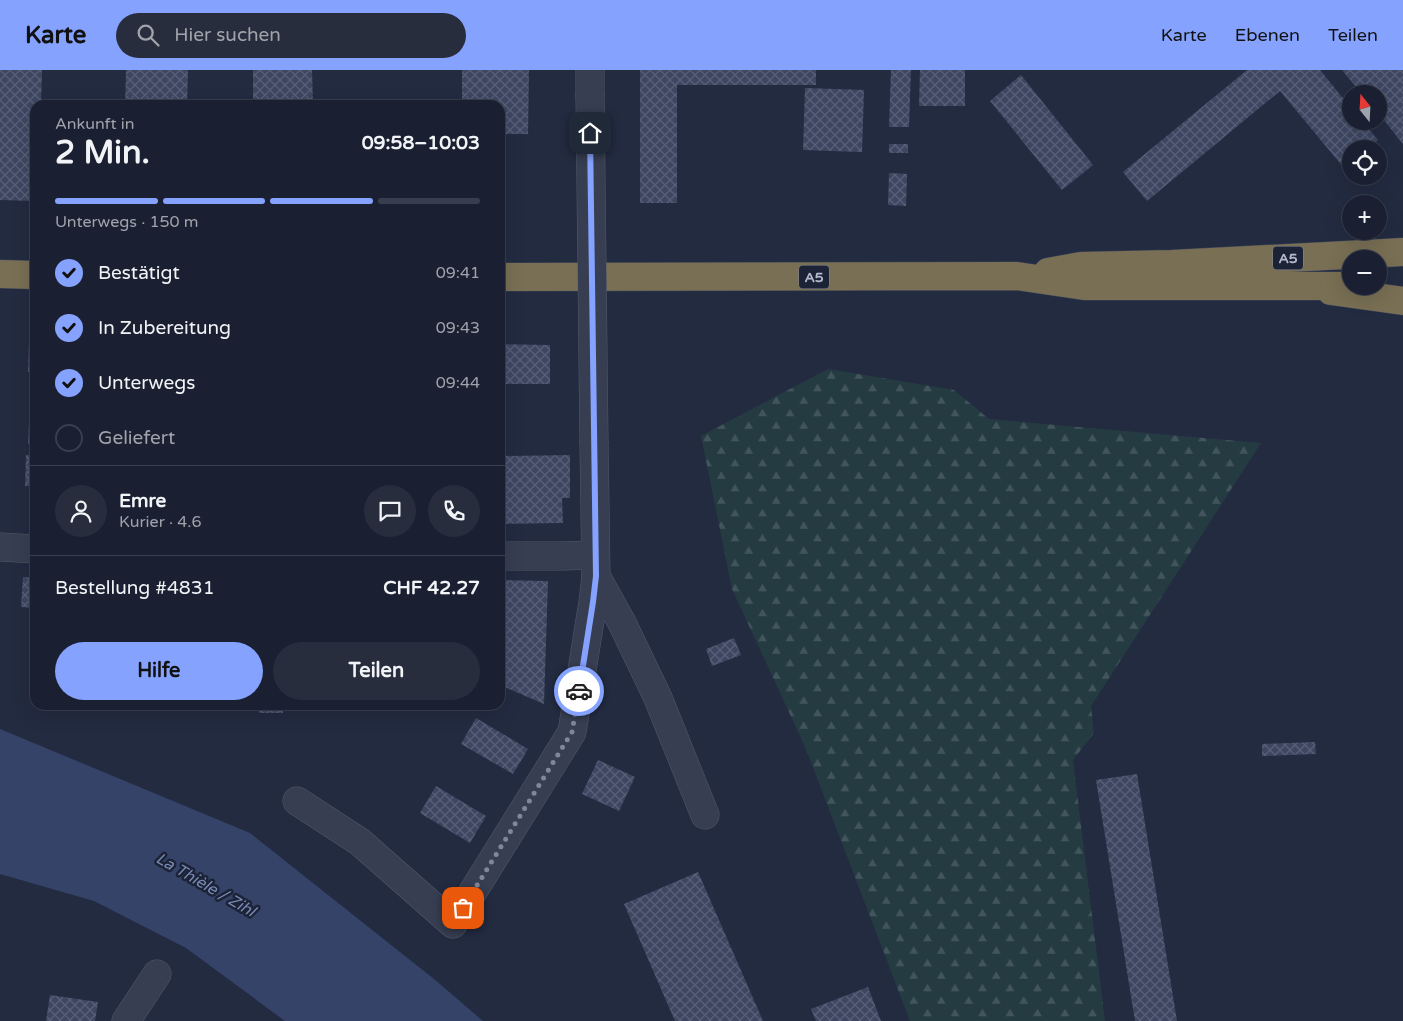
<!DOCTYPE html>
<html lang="de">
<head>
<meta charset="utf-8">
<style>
  :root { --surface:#1a2031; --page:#272d3d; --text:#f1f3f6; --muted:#9fa3ab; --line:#383e4d; --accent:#85a2ff }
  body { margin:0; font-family:"Varela Round",sans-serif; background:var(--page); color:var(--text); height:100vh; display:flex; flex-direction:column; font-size:19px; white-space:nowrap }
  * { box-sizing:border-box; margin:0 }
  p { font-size:16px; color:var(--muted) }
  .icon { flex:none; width:28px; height:28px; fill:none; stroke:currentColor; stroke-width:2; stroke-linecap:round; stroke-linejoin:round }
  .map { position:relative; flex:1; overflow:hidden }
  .panel { position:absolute; left:30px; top:30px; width:475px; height:610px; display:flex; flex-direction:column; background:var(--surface); border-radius:15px; box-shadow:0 5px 20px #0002,0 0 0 1px var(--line) }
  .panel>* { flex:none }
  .needle { width:32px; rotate:342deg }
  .fabs { position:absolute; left:1342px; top:15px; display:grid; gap:10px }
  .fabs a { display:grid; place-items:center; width:45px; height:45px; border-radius:50%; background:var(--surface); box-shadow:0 5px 20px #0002,0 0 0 1px var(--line); font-size:25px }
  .pin { position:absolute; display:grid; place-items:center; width:42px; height:42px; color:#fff; margin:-21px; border-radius:10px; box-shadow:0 2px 8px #0006 }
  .courier { position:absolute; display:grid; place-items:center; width:50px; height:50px; margin:-25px; border:4px solid #85a2ff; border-radius:50%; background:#fff; color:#222; box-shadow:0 1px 6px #0007 }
  .head em { font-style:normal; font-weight:700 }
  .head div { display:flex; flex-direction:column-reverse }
  .head { display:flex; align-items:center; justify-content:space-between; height:85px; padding:0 25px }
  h1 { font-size:32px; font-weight:700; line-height:38px }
  .bar { display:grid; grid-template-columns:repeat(4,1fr); gap:8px 5px; align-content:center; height:60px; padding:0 25px }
  .bar i { height:6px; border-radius:4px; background:var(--line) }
  .bar .selected { background:var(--accent) }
  .bar p { grid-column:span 4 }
  .line { display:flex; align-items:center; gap:12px; padding:0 25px; border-top:1px solid var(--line) }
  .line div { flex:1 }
  .round { display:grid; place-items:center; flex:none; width:52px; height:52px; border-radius:26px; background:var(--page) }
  ol { padding:0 25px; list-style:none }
  li { display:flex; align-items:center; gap:15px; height:55px }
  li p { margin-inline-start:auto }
  li .icon { padding:5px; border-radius:50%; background:var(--accent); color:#111; stroke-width:4 }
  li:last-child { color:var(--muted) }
  li i { width:28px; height:28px; border:2px solid var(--line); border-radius:50% }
  .button { display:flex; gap:10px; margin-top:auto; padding:10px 25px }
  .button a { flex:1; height:58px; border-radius:30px; background:var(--accent); color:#111; font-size:20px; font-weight:700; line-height:58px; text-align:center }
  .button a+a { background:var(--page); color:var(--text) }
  header { display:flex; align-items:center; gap:30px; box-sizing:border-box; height:70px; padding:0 25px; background:var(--accent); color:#111 }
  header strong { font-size:24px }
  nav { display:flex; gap:28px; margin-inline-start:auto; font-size:18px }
  .search { width:350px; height:45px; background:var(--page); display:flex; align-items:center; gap:12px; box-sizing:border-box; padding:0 18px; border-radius:28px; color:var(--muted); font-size:19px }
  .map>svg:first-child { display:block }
  .forest { fill:url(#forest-firs) }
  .water { fill:#354369 }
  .building { fill:url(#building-cross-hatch) }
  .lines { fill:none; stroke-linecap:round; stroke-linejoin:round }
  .minor-casing { stroke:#52596b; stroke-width:29 }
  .highway-casing { stroke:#3f4658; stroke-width:29 }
  .minor { stroke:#373e51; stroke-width:28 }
  .highway { stroke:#786f54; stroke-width:28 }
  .minor-bridge-casing { stroke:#52596b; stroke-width:29; stroke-linecap:butt }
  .minor-bridge { stroke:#373e51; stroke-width:28 }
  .done { stroke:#81879b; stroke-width:5; stroke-dasharray:0 9 }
  .route { stroke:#85a2ff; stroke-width:6 }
  .labels { text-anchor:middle; stroke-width:5; stroke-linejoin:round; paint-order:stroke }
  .shield { fill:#1c2336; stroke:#868c9e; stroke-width:1 }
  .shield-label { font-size:14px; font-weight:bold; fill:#b4b9cb }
  .water-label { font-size:16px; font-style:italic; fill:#798ab5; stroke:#1c2336 }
</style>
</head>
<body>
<header>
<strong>Karte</strong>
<div class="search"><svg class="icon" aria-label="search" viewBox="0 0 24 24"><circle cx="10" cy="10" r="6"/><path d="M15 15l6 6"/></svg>Hier suchen</div>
<nav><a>Karte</a><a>Ebenen</a><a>Teilen</a></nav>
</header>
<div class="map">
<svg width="1403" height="951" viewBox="0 0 1403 951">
  <defs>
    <pattern id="forest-firs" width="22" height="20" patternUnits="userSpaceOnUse" patternTransform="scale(1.25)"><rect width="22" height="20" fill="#253b42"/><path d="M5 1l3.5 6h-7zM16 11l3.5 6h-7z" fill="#42555c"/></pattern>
    <pattern id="building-cross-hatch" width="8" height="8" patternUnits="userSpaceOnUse" patternTransform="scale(1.25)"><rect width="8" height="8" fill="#3e4762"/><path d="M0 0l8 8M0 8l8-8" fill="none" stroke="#585f77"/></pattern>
  </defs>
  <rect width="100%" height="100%" fill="#232b41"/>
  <polygon class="forest" points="828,299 954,320 989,349 1261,373 1091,636 1094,663 1073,690 1105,951 910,951 806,679 732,519 701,366"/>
  <polygon class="water" points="0,659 250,763 434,909 483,951 285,951 186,878 94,831 0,804"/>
  <g class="building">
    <polygon points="0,0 42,0 41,35 35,35 35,131 0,130"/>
    <polygon points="126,0 188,0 187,35 125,35"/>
    <polygon points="253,0 312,0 313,35 253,35"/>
    <polygon points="462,0 529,0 528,64 500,64 500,35 462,35"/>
    <polygon points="640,0 816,0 816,15 677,15 677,133 640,133"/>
    <polygon points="891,0 911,0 909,57 889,57"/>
    <polygon points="920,0 965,0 965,36 919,36"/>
    <polygon points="1247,0 1320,0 1351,38 1351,51 1362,51 1378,70 1368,79 1351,79 1351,92 1344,98 1280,21 1147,131 1123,102"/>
    <polygon points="1342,0 1403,0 1403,74 1379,44 1379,24 1362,24"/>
    <polygon points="1021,5 1093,95 1062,120 990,31"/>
    <polygon points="805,18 864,20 862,82 803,80"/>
    <rect x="889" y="74" width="19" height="9"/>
    <polygon points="889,103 907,104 906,136 888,135"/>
    <polygon points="29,270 35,271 35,302 28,302"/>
    <polygon points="500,274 550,275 550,314 500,314"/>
    <polygon points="29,352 35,352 35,374 28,374"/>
    <polygon points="26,385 35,385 35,416 25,416"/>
    <polygon points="570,385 570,428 562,428 563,453 500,454 500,386"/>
    <polygon points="23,507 35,508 35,538 21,537"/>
    <polygon points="500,510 548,511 544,634 500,615"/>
    <polygon points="734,568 741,585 712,596 706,579"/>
    <polygon points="259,635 342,635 342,639 283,639 283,643 259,643"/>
    <polygon points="372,635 431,635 431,641 372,639"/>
    <polygon points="476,648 528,679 513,704 461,674"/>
    <polygon points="1315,672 1316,684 1262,686 1262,674"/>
    <polygon points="598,690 635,707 619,741 582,724"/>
    <polygon points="1137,704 1177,951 1135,951 1096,710"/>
    <polygon points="436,716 486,746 470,773 420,743"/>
    <polygon points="698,802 763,951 675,951 624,834"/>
    <polygon points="868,917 881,951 816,951 811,939"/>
    <polygon points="50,925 98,932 95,951 46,951"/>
  </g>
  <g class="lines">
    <g class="minor-casing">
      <g id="minor">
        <polyline points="590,0 590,24"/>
        <polyline points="0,477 35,479"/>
        <polyline points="500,486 562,486 595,485"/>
        <polyline points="596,506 622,553 658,628 705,745"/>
        <polyline points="297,731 360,772 453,854 572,662 593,532 596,506 594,374"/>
        <polyline points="126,951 157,904"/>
      </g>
    </g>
    <g class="highway-casing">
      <g id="highway">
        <polyline points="1048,202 1081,196 1172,194 1403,182"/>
        <polyline points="0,204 35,205"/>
        <polyline points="500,207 1017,206 1084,216 1351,216"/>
        <polyline points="1331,221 1403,231"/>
      </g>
    </g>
    <use href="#minor" class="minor"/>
    <use href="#highway" class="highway"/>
    <g class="minor-bridge-casing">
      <polyline id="minor-bridge" points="590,24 594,374"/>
    </g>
    <use href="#minor-bridge" class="minor-bridge"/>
  </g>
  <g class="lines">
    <polyline class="done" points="463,838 572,662 579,621"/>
    <polyline class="route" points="579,621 593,532 596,506 590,63"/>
  </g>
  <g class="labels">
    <g class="shield">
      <rect x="1273" y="176.5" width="30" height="23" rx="4"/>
      <rect x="799" y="195.5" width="30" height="23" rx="4"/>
    </g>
    <g class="shield-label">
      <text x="1288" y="193">A5</text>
      <text x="814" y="212">A5</text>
    </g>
    <g class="water-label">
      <text transform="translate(206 814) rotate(30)" y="6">La Thièle / Zihl</text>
    </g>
  </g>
</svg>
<div class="fabs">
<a><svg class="needle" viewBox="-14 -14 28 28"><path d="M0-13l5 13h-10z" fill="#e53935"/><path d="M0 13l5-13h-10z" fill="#9fa3ab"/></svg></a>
<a><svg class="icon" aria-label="locate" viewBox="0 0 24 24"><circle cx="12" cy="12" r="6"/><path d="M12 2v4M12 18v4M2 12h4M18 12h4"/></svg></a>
<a>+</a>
<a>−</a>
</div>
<div class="pin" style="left:463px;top:838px;background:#ea580c"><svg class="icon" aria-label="bag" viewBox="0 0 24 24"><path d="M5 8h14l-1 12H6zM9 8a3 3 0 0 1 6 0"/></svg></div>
<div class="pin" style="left:590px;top:63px;background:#1f2937"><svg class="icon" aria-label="home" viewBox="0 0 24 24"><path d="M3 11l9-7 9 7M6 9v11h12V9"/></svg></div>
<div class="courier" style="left:579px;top:621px"><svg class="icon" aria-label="car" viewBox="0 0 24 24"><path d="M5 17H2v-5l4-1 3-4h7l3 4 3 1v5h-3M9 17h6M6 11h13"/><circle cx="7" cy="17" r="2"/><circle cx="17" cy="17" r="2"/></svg></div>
<section class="panel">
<div class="head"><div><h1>2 Min.</h1><p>Ankunft in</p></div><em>09:58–10:03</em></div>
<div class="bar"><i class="selected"></i><i class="selected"></i><i class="selected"></i><i></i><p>Unterwegs · 150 m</p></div>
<ol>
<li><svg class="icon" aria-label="check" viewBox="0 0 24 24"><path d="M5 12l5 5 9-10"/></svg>Bestätigt<p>09:41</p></li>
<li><svg class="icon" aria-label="check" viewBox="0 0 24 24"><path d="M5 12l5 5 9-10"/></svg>In Zubereitung<p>09:43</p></li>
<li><svg class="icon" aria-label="check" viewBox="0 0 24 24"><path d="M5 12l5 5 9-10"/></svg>Unterwegs<p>09:44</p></li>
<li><i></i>Geliefert</li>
</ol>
<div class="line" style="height:90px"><a class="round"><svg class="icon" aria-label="person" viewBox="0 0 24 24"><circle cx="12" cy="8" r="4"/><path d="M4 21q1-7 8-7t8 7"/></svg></a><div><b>Emre</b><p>Kurier · 4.6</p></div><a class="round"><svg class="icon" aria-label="chat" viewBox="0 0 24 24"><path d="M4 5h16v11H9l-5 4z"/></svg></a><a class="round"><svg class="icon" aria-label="phone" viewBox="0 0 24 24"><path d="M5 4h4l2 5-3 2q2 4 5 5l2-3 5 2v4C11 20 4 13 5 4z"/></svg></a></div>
<div class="line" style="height:65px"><div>Bestellung #4831</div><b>CHF 42.27</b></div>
<div class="button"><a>Hilfe</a><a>Teilen</a></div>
</section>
</div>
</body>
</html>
